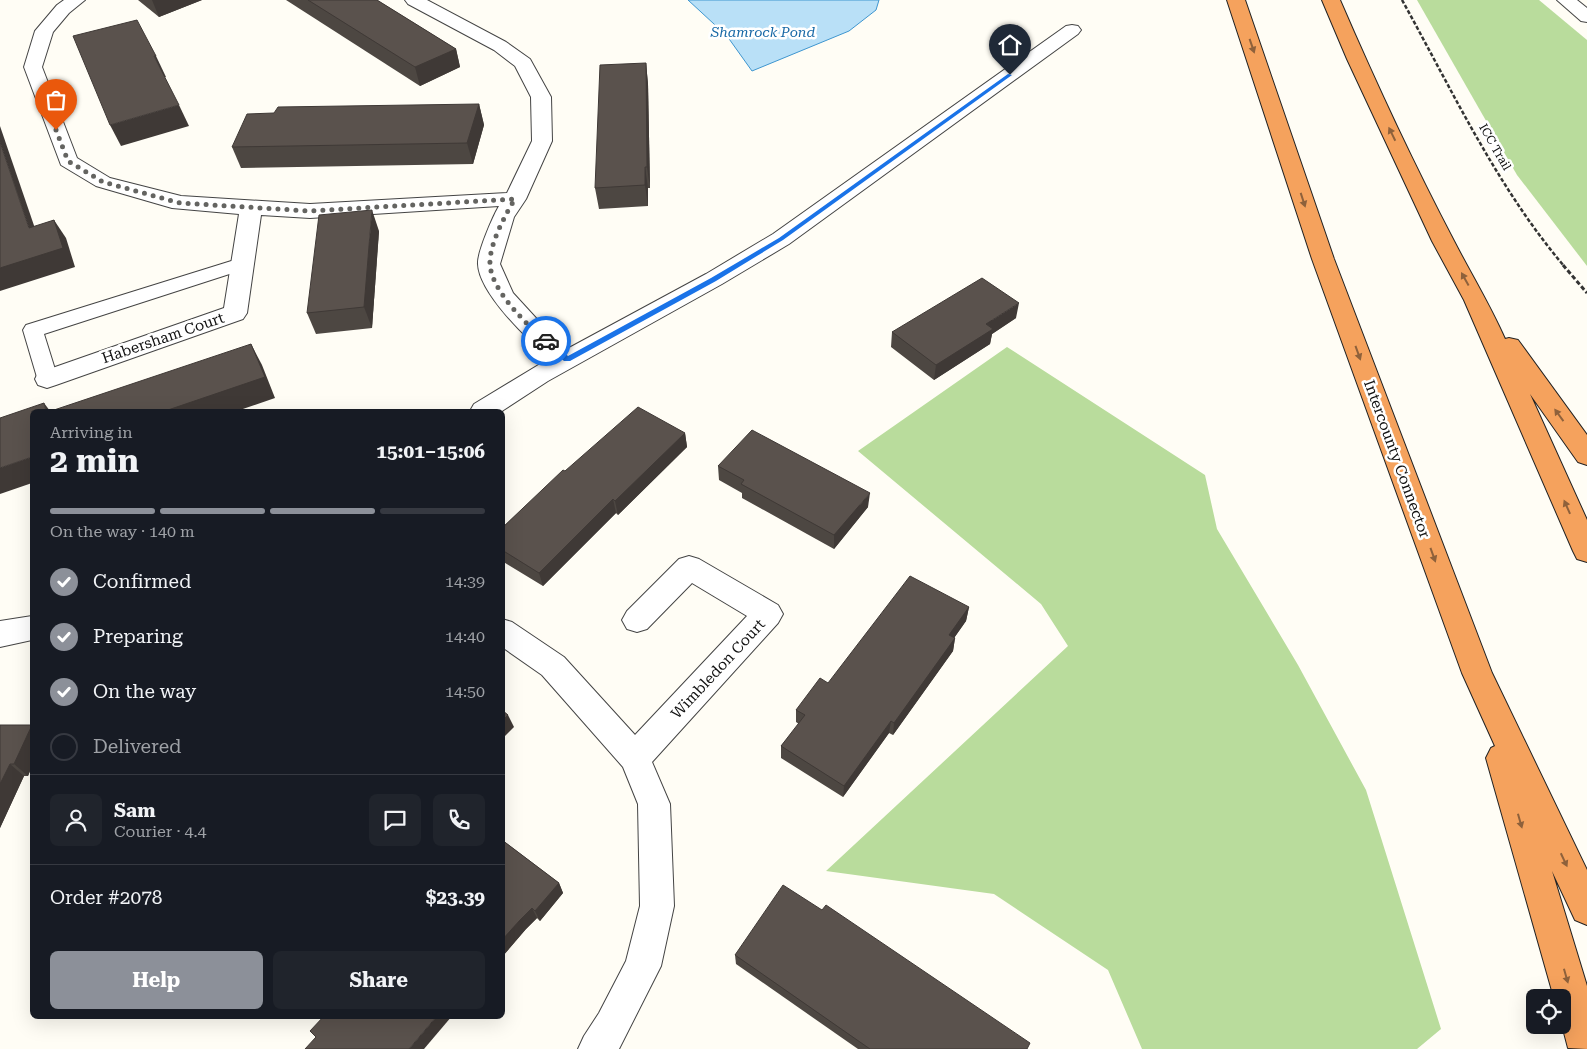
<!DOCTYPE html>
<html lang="en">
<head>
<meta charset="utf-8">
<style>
  :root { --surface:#171b24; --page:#20242c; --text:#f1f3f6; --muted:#9ea1a6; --line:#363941; --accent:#8c9099 }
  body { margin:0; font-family:"Roboto Serif",serif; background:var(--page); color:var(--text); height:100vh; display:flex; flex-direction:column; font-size:19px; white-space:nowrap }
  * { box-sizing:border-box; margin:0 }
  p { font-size:16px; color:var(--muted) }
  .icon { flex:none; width:28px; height:28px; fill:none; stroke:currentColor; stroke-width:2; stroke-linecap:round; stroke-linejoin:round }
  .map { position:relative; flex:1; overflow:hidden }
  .sheet { position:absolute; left:30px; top:409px; width:475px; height:610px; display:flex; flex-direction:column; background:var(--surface); border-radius:8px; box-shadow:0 5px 20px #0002 }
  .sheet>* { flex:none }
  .controls { position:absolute; left:1526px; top:989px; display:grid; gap:10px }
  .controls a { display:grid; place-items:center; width:45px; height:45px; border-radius:8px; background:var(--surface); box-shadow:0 5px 20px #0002; font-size:25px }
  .pin { position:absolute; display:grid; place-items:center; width:42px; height:42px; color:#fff; margin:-51px -21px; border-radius:50% 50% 50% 0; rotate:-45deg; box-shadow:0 0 5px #0007 }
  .pin .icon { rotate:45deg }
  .courier { position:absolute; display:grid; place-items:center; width:50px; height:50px; margin:-25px; border:4px solid #1a73e8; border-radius:50%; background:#fff; color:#222; box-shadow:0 1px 6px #0007 }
  .headline em { font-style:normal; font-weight:700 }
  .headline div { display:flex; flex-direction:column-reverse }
  .headline { display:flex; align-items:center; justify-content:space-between; height:85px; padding:0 20px }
  h1 { font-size:32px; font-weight:700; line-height:38px }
  .bar { display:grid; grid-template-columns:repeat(4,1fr); gap:8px 5px; align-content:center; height:60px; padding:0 20px }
  .bar i { height:6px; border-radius:4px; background:var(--line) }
  .bar .selected { background:var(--accent) }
  .bar p { grid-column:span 4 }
  .line { display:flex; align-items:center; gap:12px; padding:0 20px; border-top:1px solid var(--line) }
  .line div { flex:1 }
  .round { display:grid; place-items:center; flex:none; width:52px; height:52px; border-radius:8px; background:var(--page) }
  ol { padding:0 20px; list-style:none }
  li { display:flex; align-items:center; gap:15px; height:55px }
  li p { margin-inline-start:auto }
  li .icon { padding:5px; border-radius:50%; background:var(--accent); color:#fff; stroke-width:4 }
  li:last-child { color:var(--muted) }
  li i { width:28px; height:28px; border:2px solid var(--line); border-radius:50% }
  .action { display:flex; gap:10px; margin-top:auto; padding:10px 20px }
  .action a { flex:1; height:58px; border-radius:8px; background:var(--accent); color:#fff; font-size:20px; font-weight:700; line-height:58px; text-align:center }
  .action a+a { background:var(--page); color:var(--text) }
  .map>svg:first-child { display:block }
  .forest { fill:#b9dc9c }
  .water { fill:#b9e0f7; stroke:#3f96cf }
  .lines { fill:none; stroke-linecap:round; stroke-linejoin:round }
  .service-casing { stroke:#444; stroke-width:2 }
  .minor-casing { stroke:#444; stroke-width:2 }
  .tertiary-casing { stroke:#444; stroke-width:2 }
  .motorway-casing { stroke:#222; stroke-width:2 }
  .path-far1 { stroke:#333; stroke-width:2.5; stroke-dasharray:4 2; stroke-linecap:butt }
  .path { stroke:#333; stroke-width:3; stroke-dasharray:4.5 2.5; stroke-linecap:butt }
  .service { fill:#fff; fill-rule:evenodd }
  .minor { fill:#fff; fill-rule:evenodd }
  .tertiary { fill:#fff; fill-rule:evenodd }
  .motorway { fill:#f5a25d; fill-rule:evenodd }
  .wall { fill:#4d4742 }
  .shaded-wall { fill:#3f3936 }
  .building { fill:#5a524d; stroke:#3f3936 }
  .oneway { fill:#8e613b }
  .route { fill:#1a73e8 }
  .done { stroke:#646461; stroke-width:5; stroke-dasharray:0 9 }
  .labels { text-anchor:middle; stroke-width:5; stroke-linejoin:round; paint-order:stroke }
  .far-street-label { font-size:12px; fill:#111; stroke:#fff }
  .far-water-label { font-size:14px; font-style:italic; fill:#1768a6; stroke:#fff }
  .street-label { font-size:15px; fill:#111; stroke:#fff }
</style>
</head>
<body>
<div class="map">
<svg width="1587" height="1049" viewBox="0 0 1587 1049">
  <rect width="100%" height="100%" fill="#fffdf5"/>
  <g class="forest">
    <polygon points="1417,0 1539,0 1587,40 1587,266 1517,175"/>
    <polygon points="1007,347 1205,475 1217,529 1298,665 1366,790 1441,1029 1417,1049 1142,1049 1108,970 994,894 826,871 1068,646 1041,604 858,451"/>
  </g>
  <polygon class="water" points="688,0 879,0 876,10 849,31 752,71 727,36"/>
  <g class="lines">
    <g class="service-casing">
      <polygon id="service" points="241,258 248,260 251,264 248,268 44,334 58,379 55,384 47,387 39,384 23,330 26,325"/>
    </g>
    <g class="minor-casing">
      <g id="minor">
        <path d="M 64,0 L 85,0 L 69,13 L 53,32 L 42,67 L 77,158 L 110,178 L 181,196 L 310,204 L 507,193 L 532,141 L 531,97 L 515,66 L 494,50 L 408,4 L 405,0 L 427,0 L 506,42 L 530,59 L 551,97 L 552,141 L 526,199 L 514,217 L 500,264 L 513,293 L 546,329 L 569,348 L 706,274 L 773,234 L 1066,26 L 1072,25 L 1078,26 L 1081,30 L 1078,34 L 789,244 L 722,284 L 548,381 L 502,411 L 470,411 L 474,404 L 550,358 C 528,340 479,293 478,264 C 477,253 493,216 499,206 L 310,218 L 261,215 L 247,313 L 243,319 L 56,385 L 47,388 L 38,385 L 35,379 L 38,373 L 224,308 L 239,214 L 172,208 L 96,186 L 61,165 L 24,67 L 35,31 L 57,5 Z"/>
        <polygon points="689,556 699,559 778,605 783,614 778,623 652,762 670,804 674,906 661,966 619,1049 578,1049 584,1036 599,1013 626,961 640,906 638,804 623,767 542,675 502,647 502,619 512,622 564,657 635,735 747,616 692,583 647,629 637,632 627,629 622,620 627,611 679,559"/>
        <polygon points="32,616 32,640 0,647 0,621"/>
      </g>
    </g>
    <g class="tertiary-casing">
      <polygon id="tertiary" points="1557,0 1577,0 1587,8 1587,22 1581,21"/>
    </g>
    <g class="motorway-casing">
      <g id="motorway">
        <polygon points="1227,0 1245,0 1334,259 1492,673 1587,870 1587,925 1575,920 1552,871 1587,986 1587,1049 1568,1048 1562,1025 1562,998 1554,998 1486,758 1491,748 1495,746 1462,673 1312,259"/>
        <path d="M 1322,0 L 1340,0 C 1375,81 1413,163 1454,241 C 1471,274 1490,305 1505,339 L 1509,338 L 1518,340 L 1587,435 L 1587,465 L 1578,462 L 1530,394 L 1587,520 L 1587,562 L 1577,559 L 1573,551 L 1464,300 L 1432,241 L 1347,59 Z"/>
      </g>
    </g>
    <path class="path-far1" d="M 1402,0 C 1452,90 1497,187 1564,266"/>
    <polyline class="path" points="1563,265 1587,293"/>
    <use href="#service" class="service"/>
    <use href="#minor" class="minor"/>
    <use href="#tertiary" class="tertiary"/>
    <use href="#motorway" class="motorway"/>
  </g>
  <g class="wall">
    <polygon points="138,0 202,0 159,17"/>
    <polygon points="286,0 377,0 456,49 460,67 420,86"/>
    <polygon points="646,63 648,84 650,188 648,188 648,206 599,209 595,188"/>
    <polygon points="479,104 484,125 473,164 241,168 232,147"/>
    <polygon points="379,231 372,328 316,334 307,313"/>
    <polygon points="1016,318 992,334 990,344 934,380 891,347 892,332"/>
    <polygon points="685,433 687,447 618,515 616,513 543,586 502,561 502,528 565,471"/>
    <polygon points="718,466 868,507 834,549 742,498 742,493 719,480"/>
    <polygon points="969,607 966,621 954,638 955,638 953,651 893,735 889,733 843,797 781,758 781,746 799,724 796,722 796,710 828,683"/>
    <polygon points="0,725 32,726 32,766 28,776 24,776 0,828"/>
    <polygon points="502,840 559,883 563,893 540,921 537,918 526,929 502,957"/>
    <polygon points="735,955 1027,1049 858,1049 736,964"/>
  </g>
  <g class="shaded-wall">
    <polygon points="152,0 202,0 159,17"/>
    <polygon points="456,49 460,67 420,86 415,67"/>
    <polygon points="154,56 156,56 166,77 164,77"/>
    <polygon points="646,63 648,84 650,188 647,167"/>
    <polygon points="479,104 484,125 473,164 467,143"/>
    <polygon points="179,105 189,126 121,146 110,125"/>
    <polygon points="0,126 41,246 29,228 0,142"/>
    <polygon points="645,167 648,188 648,206 645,185"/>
    <polygon points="372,210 379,231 372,328 364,307"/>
    <polygon points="54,220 66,238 75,267 0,291 0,268"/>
    <polygon points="1019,303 1016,318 992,334 990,344 934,380 936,365 986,324"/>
    <polygon points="251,344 262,365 275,398 237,411 165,411"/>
    <polygon points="44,403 50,411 46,411"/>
    <polygon points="685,433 687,447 618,515 615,501"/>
    <polygon points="32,457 32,483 0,494 0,468"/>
    <polygon points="870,493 868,507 834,549 834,535"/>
    <polygon points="613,499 616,513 543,586 539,573"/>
    <polygon points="969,607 966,621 947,648 949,635"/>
    <polygon points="955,638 953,651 893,735 894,723"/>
    <polygon points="508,715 514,727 502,739 502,721"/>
    <polygon points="891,721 889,733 843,797 844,786"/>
    <polygon points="32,725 32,766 28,776 14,764"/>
    <polygon points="10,764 24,776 0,828 0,784"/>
    <polygon points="559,883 563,893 540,921 535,911"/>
    <polygon points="532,908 537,918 526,929 502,957 502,940 520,920"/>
    <polygon points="437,1016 452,1016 424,1049 409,1049"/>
  </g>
  <g class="building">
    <polygon points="308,0 377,0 456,49 415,67"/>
    <polygon points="137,20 156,56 154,56 179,105 110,125 73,36"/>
    <polygon points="646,63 647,167 645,167 645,185 595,188 600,65"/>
    <polygon points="479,104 467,143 232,147 247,114 274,113 278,107"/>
    <polygon points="0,142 29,228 54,220 63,248 0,268"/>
    <polygon points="372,210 364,307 307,313 319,215"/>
    <polygon points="982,278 1019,303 986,324 993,329 936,365 892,332"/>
    <polygon points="251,344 265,377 165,411 51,411"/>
    <polygon points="44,403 46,411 32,411 32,457 0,468 0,418"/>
    <polygon points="638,407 685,433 615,501 613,499 539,573 502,550 502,528 563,470 565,471"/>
    <polygon points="752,430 870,493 834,535 741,484 744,480 718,466"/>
    <polygon points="910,576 969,607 949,635 955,638 894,723 891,721 844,786 781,746 805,715 796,710 820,678 828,683"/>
    <polygon points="502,710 508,715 502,721"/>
    <polygon points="0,725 32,725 14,764 10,764 0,784"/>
    <polygon points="502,840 559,883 535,911 532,908 520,920 502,940"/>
    <polygon points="783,885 822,910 826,905 1030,1043 1027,1049 870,1049 735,955"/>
    <polygon points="324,1016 437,1016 409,1049 305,1049 316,1037 310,1031"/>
  </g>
  <defs><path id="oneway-solid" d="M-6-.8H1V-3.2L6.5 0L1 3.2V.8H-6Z" transform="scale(1.25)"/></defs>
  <g class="oneway">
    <use href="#oneway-solid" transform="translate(1252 46) rotate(71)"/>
    <use href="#oneway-solid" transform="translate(1392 134) rotate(-116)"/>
    <use href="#oneway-solid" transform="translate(1303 200) rotate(72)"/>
    <use href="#oneway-solid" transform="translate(1465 279) rotate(-119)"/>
    <use href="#oneway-solid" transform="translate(1358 353) rotate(70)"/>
    <use href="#oneway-solid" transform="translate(1559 415) rotate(-126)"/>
    <use href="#oneway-solid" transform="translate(1567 507) rotate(-114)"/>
    <use href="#oneway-solid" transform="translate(1433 555) rotate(70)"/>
    <use href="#oneway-solid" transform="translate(1520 821) rotate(74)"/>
    <use href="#oneway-solid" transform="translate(1564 860) rotate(65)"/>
    <use href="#oneway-solid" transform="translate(1566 976) rotate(74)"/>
  </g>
  <polygon class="route" points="1008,74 1012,75 783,240 716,281 570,361 564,361 542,341 548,340 568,356 711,278 779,238"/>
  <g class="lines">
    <path class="done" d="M 56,130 L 68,161 L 103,182 L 180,203 L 310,211 L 515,199 C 505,215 489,245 490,264 C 491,290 527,325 546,341"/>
  </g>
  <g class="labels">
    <g class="far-street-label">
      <text transform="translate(1495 147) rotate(60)" y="4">ICC Trail</text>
    </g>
    <g class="far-water-label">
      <text x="763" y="37">Shamrock Pond</text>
    </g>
    <g class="street-label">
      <text transform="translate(163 338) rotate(-19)" y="5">Habersham Court</text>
      <text transform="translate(1397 459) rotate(70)" y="5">Intercounty Connector</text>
      <text transform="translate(718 669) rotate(-47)" y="5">Wimbledon Court</text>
    </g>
  </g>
</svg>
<div class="controls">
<a><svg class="icon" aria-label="locate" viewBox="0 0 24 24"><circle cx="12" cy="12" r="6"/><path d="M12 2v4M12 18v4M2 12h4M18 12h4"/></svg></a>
</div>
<div class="pin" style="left:56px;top:130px;background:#ea580c"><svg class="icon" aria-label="bag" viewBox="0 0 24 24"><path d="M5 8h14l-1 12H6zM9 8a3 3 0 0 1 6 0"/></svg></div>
<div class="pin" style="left:1010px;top:75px;background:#1f2937"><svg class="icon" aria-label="home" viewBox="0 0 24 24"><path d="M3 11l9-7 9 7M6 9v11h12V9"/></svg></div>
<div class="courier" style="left:546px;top:341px"><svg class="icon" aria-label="car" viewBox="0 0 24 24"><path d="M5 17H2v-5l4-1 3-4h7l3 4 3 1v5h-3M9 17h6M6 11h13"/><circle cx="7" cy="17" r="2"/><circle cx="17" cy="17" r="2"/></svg></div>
<section class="sheet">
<div class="headline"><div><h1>2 min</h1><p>Arriving in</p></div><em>15:01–15:06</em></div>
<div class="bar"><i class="selected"></i><i class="selected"></i><i class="selected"></i><i></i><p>On the way · 140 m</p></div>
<ol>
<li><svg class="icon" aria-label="check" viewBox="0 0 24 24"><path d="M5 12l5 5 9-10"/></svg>Confirmed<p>14:39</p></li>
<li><svg class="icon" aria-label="check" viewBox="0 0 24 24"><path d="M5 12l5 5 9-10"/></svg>Preparing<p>14:40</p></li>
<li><svg class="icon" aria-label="check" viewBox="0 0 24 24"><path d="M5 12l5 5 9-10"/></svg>On the way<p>14:50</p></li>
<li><i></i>Delivered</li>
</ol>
<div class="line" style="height:90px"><a class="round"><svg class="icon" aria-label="person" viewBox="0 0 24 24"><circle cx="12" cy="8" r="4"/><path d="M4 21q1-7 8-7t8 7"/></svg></a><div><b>Sam</b><p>Courier · 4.4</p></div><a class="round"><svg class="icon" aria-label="chat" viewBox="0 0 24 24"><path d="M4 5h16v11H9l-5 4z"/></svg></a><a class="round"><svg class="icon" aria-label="phone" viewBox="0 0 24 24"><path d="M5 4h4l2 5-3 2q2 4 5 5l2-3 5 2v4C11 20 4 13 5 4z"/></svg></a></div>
<div class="line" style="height:65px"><div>Order #2078</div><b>$23.39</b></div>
<div class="action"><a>Help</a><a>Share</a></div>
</section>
</div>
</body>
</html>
